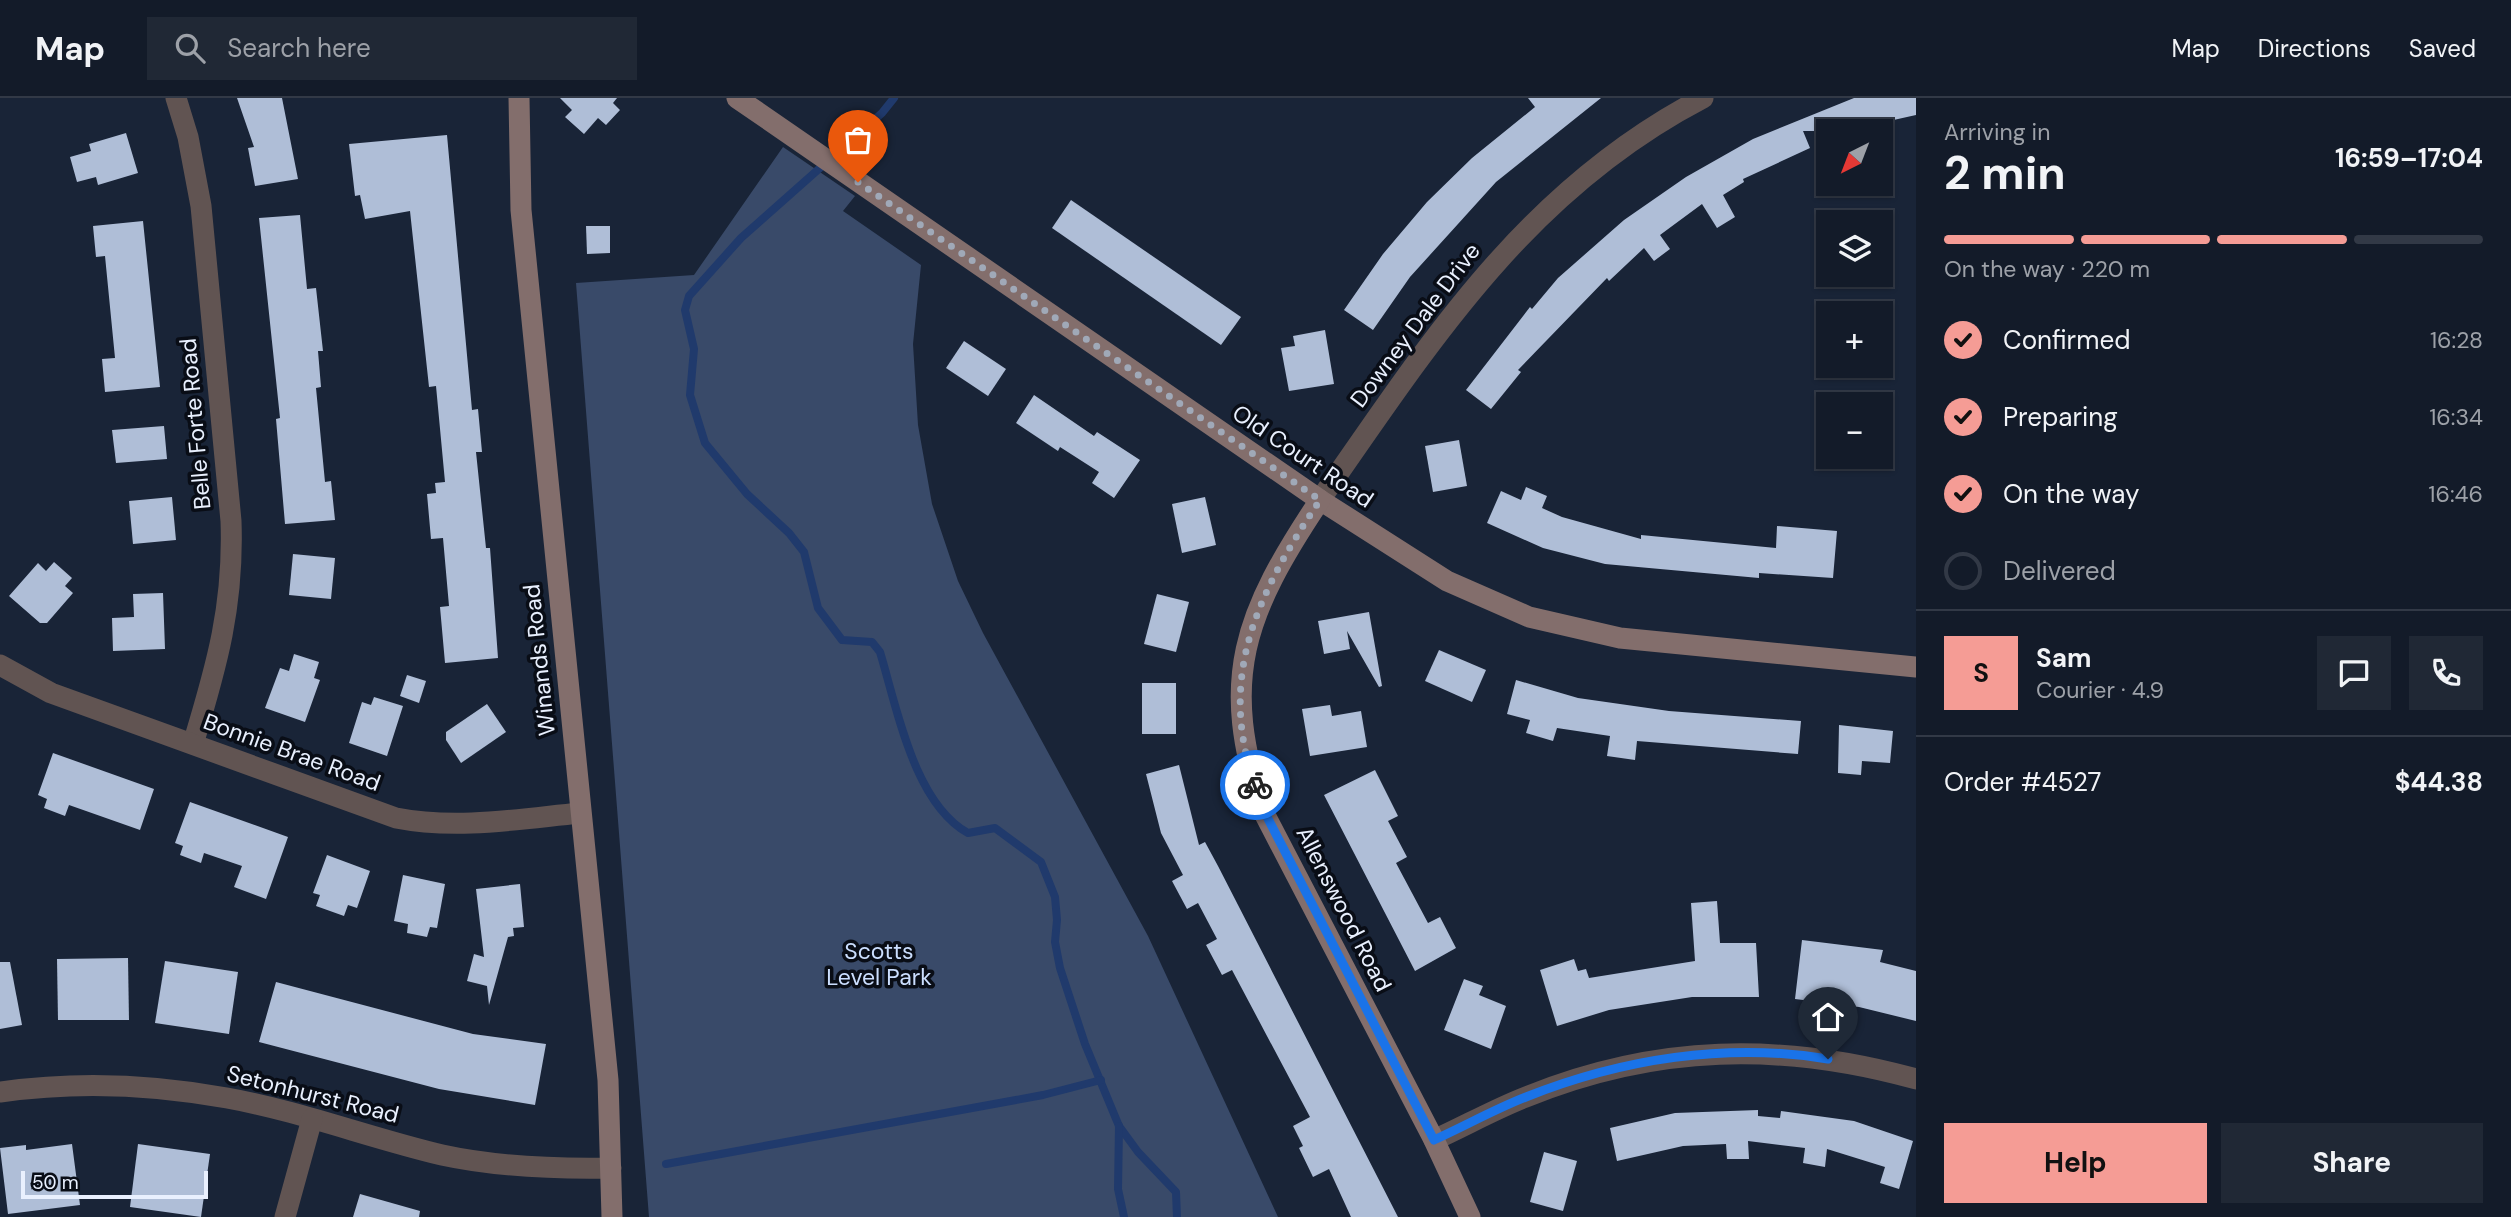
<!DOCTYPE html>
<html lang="en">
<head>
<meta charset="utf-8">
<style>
  :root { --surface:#131b29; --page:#202835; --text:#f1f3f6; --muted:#9da1a8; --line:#323946; --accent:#f59c95 }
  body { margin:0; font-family:"DM Sans",sans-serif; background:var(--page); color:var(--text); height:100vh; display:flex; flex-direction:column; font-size:26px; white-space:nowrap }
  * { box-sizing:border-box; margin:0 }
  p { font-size:23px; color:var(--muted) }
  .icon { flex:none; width:38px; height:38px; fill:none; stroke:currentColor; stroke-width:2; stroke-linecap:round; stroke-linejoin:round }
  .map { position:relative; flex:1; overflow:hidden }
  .sheet { display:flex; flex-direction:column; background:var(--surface); width:595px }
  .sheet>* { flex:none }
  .needle { width:46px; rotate:222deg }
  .fabs { position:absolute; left:1816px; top:21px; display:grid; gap:14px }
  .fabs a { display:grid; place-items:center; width:77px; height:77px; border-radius:0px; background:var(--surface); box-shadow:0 2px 5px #0004,0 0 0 2px var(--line); font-size:35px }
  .scale { position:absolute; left:21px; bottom:18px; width:187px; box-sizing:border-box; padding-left:7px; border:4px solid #e9f0fe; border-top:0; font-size:19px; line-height:24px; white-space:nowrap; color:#e9f0fe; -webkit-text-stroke:5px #090d16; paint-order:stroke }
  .pin { position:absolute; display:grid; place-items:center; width:60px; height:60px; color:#fff; margin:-72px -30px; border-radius:50% 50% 50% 0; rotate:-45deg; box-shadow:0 0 7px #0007 }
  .pin .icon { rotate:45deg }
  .courier { position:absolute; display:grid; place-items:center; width:70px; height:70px; margin:-35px; border:5px solid #1a73e8; border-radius:50%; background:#fff; color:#222; box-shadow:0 2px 9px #0007 }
  .headline em { font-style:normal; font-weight:700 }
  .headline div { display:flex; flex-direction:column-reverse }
  .headline { display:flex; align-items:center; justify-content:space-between; height:119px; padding:0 28px }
  h1 { font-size:46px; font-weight:700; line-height:52px }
  .bar { display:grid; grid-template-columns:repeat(4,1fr); gap:10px 7px; align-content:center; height:84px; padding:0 28px }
  .bar i { height:9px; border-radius:5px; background:var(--line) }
  .bar .current { background:var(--accent) }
  .bar p { grid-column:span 4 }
  .line { display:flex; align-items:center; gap:18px; padding:0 28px; border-top:2px solid var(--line) }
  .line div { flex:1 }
  .round { display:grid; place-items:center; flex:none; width:74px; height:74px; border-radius:0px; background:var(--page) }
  ol { padding:0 28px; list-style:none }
  li { display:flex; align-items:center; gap:21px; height:77px }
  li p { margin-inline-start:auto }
  li .icon { padding:7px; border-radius:50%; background:var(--accent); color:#111; stroke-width:4 }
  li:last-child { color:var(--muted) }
  li i { width:38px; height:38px; border:4px solid var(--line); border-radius:50% }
  .primary-button { display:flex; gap:14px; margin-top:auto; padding:14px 28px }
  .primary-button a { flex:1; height:80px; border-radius:0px; background:var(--accent); color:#111; font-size:28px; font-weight:700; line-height:80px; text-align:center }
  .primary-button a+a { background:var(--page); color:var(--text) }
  header { display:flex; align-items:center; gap:42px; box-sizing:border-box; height:98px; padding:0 35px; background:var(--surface); border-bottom:2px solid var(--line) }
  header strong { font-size:33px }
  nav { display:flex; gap:38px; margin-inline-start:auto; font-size:24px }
  .search { width:490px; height:63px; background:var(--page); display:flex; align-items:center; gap:18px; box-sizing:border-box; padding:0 24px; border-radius:0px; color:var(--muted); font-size:26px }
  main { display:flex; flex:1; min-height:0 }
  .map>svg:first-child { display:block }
  .green { fill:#394a69 }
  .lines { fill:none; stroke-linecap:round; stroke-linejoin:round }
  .stream { stroke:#203a6c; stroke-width:8 }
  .building { fill:#afbed7 }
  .street { stroke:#615452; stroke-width:21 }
  .secondary { stroke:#836e6c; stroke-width:21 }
  .done { stroke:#a0a9b8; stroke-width:7; stroke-dasharray:0 12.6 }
  .route { stroke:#1a73e8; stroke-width:9 }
  .labels { text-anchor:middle; stroke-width:7; stroke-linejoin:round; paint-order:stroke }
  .street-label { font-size:23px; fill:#e9f0fe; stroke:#090d16 }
  .park-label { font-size:23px; fill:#cbdefe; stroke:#090d16 }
</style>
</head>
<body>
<header>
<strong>Map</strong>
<div class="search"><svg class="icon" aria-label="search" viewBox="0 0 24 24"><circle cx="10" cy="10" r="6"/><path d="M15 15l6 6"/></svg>Search here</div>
<nav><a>Map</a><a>Directions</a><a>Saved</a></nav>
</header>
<main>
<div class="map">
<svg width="1916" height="1119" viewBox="0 0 1916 1119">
  <rect width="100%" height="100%" fill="#192437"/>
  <polygon class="green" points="783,49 855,98 843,113 921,167 913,246 918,327 932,406 958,483 983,535 1148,838 1278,1119 649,1119 576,185 694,177"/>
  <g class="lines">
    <g class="stream">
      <path d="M 894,0 L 882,15 L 741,140 L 689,198 L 685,212 L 694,251 L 690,297 L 705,345 L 747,396 L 789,435 L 804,454 L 818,510 L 842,542 L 872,544 L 880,554 C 897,610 914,705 968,735 L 995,730 L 1041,764 L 1055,799 L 1057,822 L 1055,844 L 1060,870 L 1085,946 L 1119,1028 L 1138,1054 L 1176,1094 L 1177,1119"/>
      <polyline points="1119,1028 1118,1091 1124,1119"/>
      <polyline points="666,1066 1043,997 1101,982"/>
    </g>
  </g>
  <g class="building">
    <polygon points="237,0 282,0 298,81 255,88 248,50 254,49"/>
    <polygon points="560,0 617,0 613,5 620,12 606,27 598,20 584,36 565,19 572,12"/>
    <polygon points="1528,0 1601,0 1496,84 1410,179 1373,232 1344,212 1383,156 1427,104 1472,60 1535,9"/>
    <polygon points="1854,0 1916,0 1916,17 1880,25 1881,28 1863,33 1803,33 1810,50 1743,81 1744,84 1723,97 1735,119 1717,130 1702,106 1660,137 1670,151 1654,163 1644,150 1609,183 1607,180 1518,272 1521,274 1491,311 1466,292 1530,209 1532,211 1558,180 1624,122 1686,79 1753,41"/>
    <polygon points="126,35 138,75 98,87 96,79 77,84 70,59 91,53 89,46"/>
    <polygon points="447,37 472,312 478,311 482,354 476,354 486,450 490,450 498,560 445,565 440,509 449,508 443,440 431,441 427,396 436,395 435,385 445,384 436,288 429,289 410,113 365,121 360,97 355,98 349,46"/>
    <polygon points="1071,102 1241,219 1221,247 1052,130"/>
    <polygon points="300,117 307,191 316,190 323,253 318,253 321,289 316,290 325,384 331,383 335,422 285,426 276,321 280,320 259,120"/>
    <polygon points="143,123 160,289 105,294 102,261 115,260 105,158 96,159 93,128"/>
    <polygon points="586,128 610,128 610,155 587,156"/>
    <polygon points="1325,232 1334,286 1289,293 1281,250 1295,248 1293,238"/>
    <polygon points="964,243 1006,271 988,298 946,270"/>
    <polygon points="1034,297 1094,338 1097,334 1140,362 1114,400 1092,385 1099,374 1060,349 1058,353 1016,325"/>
    <polygon points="164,328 167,361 116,365 112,332"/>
    <polygon points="1459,342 1467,388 1433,394 1425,348"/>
    <polygon points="1526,389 1547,398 1542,410 1562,419 1641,441 1641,437 1776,450 1777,428 1837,433 1833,480 1759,475 1759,480 1605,466 1543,450 1487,425 1501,393 1521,402"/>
    <polygon points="172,399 176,442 133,446 129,403"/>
    <polygon points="1205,399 1216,447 1182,455 1172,406"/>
    <polygon points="293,456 335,460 331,501 289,497"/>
    <polygon points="54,464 72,480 65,488 73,495 47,525 40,525 9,498 38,465 46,473"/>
    <polygon points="163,495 165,551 113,553 112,520 134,519 133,496"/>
    <polygon points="1157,496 1189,504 1176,554 1144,546"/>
    <polygon points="1369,514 1382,588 1379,589 1347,533 1350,551 1324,556 1318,523"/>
    <polygon points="1439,552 1486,572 1472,604 1425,583"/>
    <polygon points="294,556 319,564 314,580 320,582 305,624 265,610 280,570 289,573"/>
    <polygon points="407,577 426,583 419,605 400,598"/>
    <polygon points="1516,582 1578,600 1669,613 1801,623 1798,656 1637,643 1635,662 1607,658 1610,638 1557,630 1553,643 1526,635 1530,622 1507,616"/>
    <rect x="1142" y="585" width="34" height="51"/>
    <polygon points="374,599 403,608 387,658 349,645 362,604 371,607"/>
    <polygon points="487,606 506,634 461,665 446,642 446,634"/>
    <polygon points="1330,607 1332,618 1361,613 1367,649 1310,658 1302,611"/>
    <polygon points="1839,627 1893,633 1890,665 1862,663 1861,677 1838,675"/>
    <polygon points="53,655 154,691 140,732 69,707 65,718 44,710 47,701 38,697"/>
    <polygon points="1179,667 1199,747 1205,744 1218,768 1398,1119 1351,1119 1329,1071 1313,1079 1299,1050 1303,1048 1293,1028 1310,1019 1232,872 1222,877 1206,847 1217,841 1198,805 1187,811 1172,783 1183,777 1161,735 1146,676"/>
    <polygon points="1375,672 1398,718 1388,723 1407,759 1396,765 1428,825 1440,819 1456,850 1415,873 1324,697"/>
    <polygon points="190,704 288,739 266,801 234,789 242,768 204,755 201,765 180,757 183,748 175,745"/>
    <polygon points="327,757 370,773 357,810 348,807 344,818 316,808 320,797 313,795"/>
    <polygon points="403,777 445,786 437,830 430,829 427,839 407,835 408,826 394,823"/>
    <polygon points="520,786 524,829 513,830 514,838 508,839 489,907 487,888 467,883 474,856 484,859 476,791"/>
    <polygon points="1717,803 1720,845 1756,845 1759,899 1692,899 1609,912 1557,928 1540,872 1574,861 1578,873 1586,871 1589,880 1695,863 1691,805"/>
    <polygon points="1802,842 1883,852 1880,864 1916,873 1916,923 1859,909 1795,901"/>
    <polygon points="128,860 129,922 58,922 57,861"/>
    <polygon points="165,863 238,874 229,936 155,925"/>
    <polygon points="0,864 10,864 22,927 0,931"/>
    <polygon points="1464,881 1483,888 1479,897 1506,908 1491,951 1444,932"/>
    <polygon points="276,884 473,936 546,946 535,1007 439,991 259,944"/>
    <polygon points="1758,1012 1758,1018 1780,1020 1781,1013 1854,1023 1913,1043 1899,1091 1880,1085 1885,1069 1827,1051 1825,1069 1803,1065 1805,1050 1748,1043 1749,1061 1727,1061 1726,1046 1683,1048 1617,1063 1610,1030 1675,1015"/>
    <polygon points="72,1046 80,1107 8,1116 0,1050 26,1047 26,1052"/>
    <polygon points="138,1046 210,1056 201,1119 130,1109"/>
    <polygon points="1544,1054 1577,1063 1563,1113 1530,1104"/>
    <polygon points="360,1096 420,1113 419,1119 353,1119"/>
  </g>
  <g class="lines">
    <g class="street">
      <path d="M 176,0 L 188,39 L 201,108 L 231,423 C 234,507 217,567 193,646"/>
      <path d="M 1320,402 C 1430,244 1526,92 1703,0"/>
      <path d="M 0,567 L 51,595 L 396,720 C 457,732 519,721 580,715"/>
      <path d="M 0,994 C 76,983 151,986 227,1000 C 300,1013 370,1040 442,1057 C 497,1069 555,1071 611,1070"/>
      <path d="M 1434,1042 C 1465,1028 1495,1011 1526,999 C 1656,946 1782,944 1916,981"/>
      <polyline points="285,1119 312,1021"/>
    </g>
    <g class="secondary">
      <polyline points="519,0 521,112 608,982 612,1119"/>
      <polyline points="737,0 1320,402 1447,483 1529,519 1620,540 1916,569"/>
      <path d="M 1320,402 C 1244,516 1218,581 1264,715 L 1434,1042 L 1470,1119"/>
    </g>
  </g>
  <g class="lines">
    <path class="done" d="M 858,84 L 1320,402 C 1260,492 1216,576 1255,687"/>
    <path class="route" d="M 1255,687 L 1265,715 L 1434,1042 C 1465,1028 1495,1011 1526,999 C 1621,961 1727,944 1828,961"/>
  </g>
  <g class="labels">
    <g class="street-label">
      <text transform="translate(1415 227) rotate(-53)" y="8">Downey Dale Drive</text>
      <text transform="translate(195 326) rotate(-95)" y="8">Belle Forte Road</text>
      <text transform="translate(1303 358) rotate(34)" y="8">Old Court Road</text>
      <text transform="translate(539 562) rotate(-96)" y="8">Winands Road</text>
      <text transform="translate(292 654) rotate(20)" y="8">Bonnie Brae Road</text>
      <text transform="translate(1344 811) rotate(63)" y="8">Allenswood Road</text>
      <text transform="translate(313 996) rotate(14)" y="8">Setonhurst Road</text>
    </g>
    <g class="park-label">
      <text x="879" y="861">Scotts<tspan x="879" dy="26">Level Park</tspan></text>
    </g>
  </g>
</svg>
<div class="fabs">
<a><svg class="needle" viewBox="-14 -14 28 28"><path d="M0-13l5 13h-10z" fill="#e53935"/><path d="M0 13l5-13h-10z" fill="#9da1a8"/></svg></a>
<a><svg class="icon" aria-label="layers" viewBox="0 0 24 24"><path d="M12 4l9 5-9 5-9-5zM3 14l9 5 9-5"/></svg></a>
<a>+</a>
<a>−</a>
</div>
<div class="scale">50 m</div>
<div class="pin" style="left:858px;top:84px;background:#ea580c"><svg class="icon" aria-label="bag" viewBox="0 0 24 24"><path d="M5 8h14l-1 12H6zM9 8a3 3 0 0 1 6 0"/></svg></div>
<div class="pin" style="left:1828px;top:961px;background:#1f2937"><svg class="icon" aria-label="home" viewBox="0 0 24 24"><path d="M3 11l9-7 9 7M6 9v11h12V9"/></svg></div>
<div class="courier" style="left:1255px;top:687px"><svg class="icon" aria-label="bike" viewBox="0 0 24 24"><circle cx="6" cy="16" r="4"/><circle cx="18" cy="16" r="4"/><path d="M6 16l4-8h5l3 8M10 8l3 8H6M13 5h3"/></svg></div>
</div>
<section class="sheet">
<div class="headline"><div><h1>2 min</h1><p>Arriving in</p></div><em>16:59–17:04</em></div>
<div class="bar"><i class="current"></i><i class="current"></i><i class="current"></i><i></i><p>On the way · 220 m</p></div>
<ol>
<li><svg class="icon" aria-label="check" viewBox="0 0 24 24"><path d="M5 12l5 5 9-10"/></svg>Confirmed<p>16:28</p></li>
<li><svg class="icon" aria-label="check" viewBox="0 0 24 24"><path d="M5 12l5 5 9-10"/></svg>Preparing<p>16:34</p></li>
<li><svg class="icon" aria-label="check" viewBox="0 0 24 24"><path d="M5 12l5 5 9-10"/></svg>On the way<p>16:46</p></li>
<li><i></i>Delivered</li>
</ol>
<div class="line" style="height:126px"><b class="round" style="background:var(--accent);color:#111">S</b><div><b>Sam</b><p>Courier · 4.9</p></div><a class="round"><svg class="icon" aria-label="chat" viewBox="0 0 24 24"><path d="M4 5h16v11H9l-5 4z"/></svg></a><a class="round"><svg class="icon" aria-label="phone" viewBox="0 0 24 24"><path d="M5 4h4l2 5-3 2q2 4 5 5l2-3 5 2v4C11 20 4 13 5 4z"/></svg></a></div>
<div class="line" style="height:91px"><div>Order #4527</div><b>$44.38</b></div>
<div class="primary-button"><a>Help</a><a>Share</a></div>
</section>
</main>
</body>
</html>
